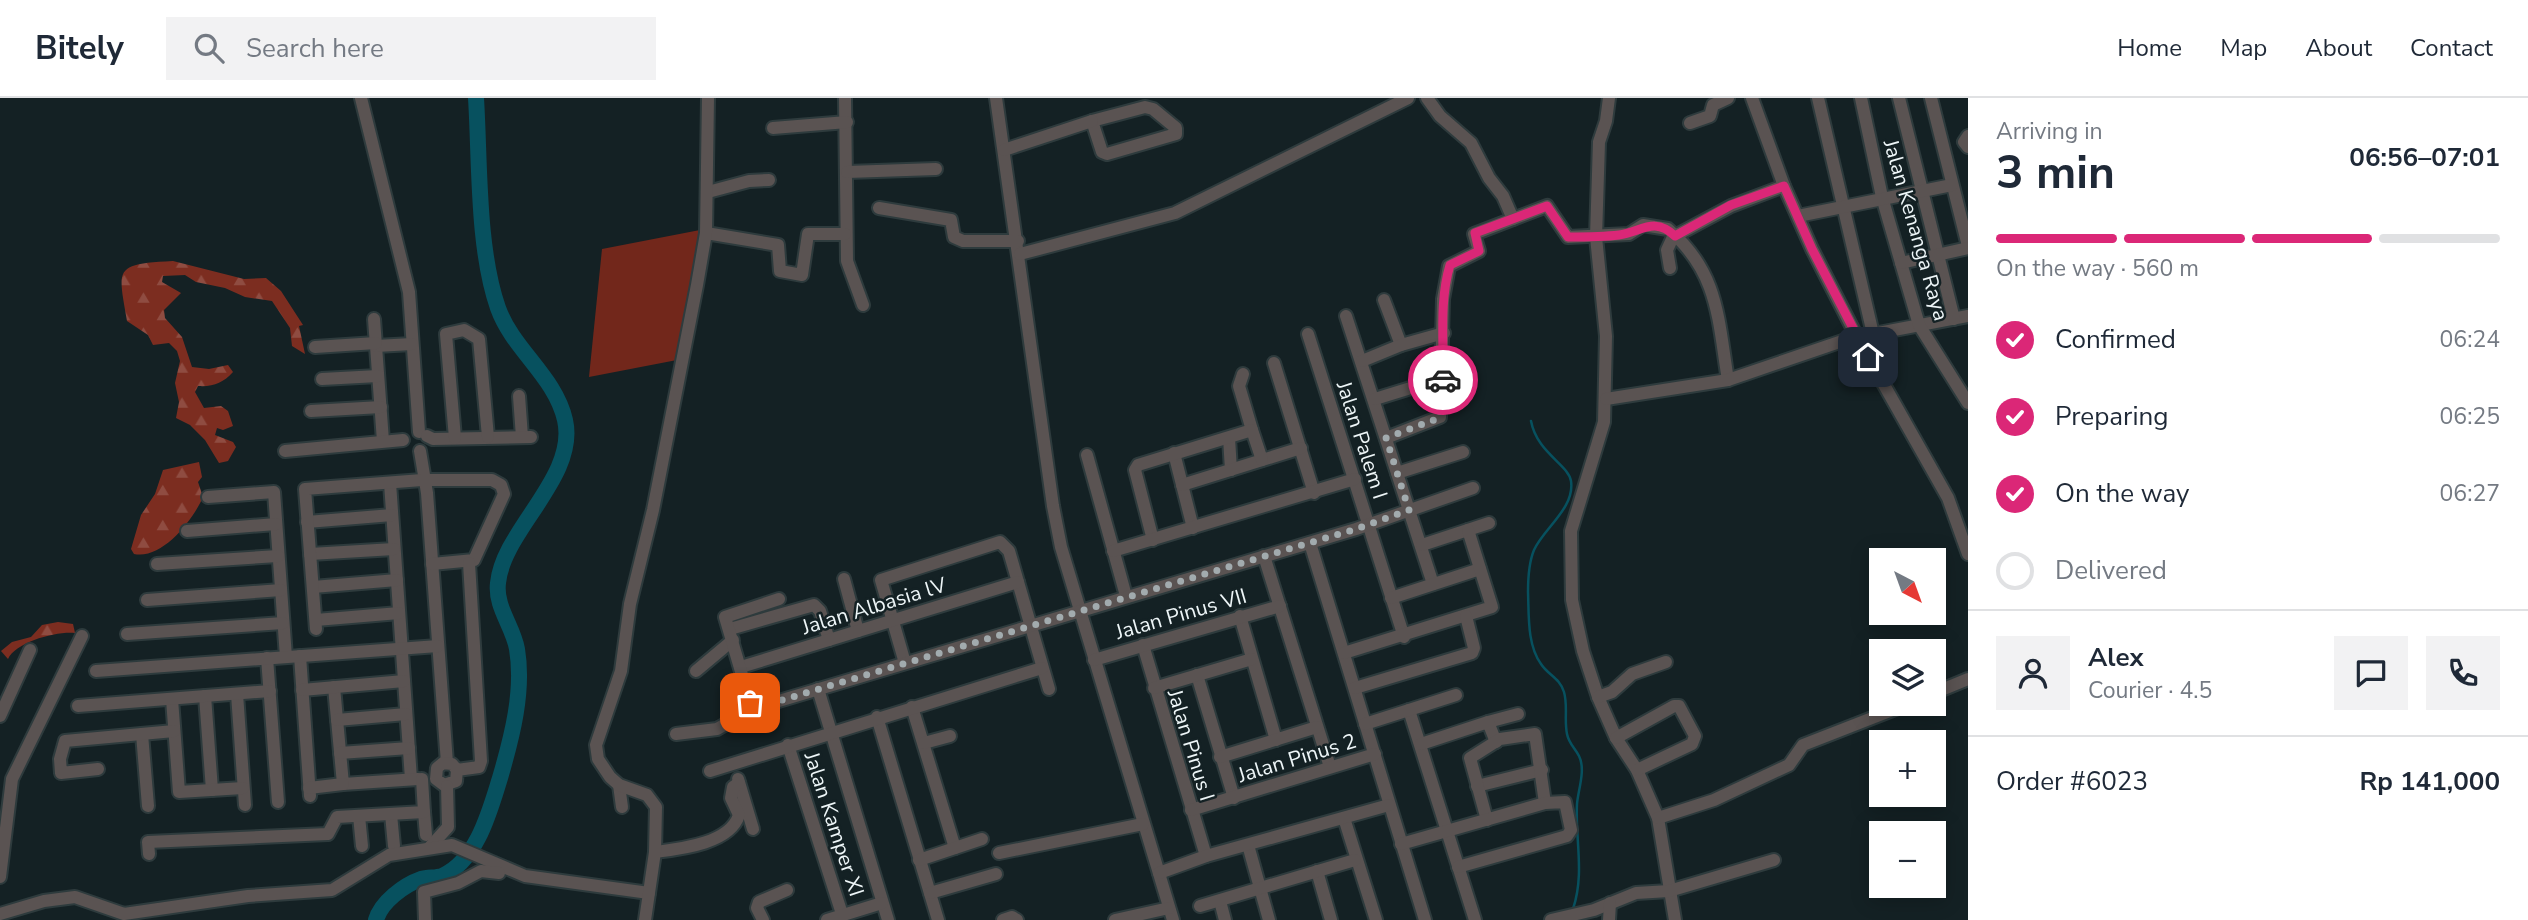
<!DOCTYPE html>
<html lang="en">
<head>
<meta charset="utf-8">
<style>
  :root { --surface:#fff; --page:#f2f2f3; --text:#1f2937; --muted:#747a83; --line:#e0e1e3; --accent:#db2777 }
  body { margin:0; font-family:"Nunito Sans",sans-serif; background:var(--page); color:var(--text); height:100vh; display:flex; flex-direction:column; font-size:26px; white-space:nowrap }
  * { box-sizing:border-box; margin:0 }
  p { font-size:23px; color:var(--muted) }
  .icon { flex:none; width:38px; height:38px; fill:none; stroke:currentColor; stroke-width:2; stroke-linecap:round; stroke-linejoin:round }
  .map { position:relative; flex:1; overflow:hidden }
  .side { display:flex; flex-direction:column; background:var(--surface); width:560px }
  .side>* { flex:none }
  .needle { width:46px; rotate:139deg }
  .tools { position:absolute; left:1869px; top:450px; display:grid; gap:14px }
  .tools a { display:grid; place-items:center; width:77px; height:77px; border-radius:0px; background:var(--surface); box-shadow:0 4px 18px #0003; font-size:35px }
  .pin { position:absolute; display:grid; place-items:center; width:60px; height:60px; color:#fff; margin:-30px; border-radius:14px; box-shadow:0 4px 10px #0006 }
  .courier { position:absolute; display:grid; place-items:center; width:70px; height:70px; margin:-35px; border:5px solid #db2777; border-radius:50%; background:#fff; color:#222; box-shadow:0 2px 9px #0007 }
  .headline em { font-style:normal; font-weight:700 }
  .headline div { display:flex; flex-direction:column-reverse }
  .headline { display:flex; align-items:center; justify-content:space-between; height:119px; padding:0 28px }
  h1 { font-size:46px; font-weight:700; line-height:52px }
  .bar { display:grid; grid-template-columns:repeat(4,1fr); gap:10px 7px; align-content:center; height:84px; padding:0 28px }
  .bar i { height:9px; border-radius:5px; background:var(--line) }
  .bar .active { background:var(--accent) }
  .bar p { grid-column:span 4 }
  .line { display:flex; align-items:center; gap:18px; padding:0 28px; border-top:2px solid var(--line) }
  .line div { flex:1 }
  .round { display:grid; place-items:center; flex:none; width:74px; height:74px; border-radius:0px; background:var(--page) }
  ol { padding:0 28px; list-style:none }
  li { display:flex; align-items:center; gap:21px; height:77px }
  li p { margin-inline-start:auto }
  li .icon { padding:7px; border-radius:50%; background:var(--accent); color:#fff; stroke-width:4 }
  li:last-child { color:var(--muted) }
  li i { width:38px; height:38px; border:4px solid var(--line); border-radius:50% }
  header { display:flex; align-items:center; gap:42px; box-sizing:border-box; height:98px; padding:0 35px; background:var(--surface); border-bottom:2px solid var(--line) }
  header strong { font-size:33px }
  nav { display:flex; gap:38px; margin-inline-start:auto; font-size:24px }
  .search { width:490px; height:63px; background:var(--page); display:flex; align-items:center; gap:18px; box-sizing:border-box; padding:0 24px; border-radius:0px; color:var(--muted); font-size:26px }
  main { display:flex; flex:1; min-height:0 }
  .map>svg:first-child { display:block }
  .forest { fill:url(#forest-firs) }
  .pitch { fill:#72271b }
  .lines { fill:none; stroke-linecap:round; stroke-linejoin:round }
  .stream { stroke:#07515f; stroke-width:2.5 }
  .river { stroke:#07515f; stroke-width:16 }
  .minor-casing { stroke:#2e3b3d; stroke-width:16 }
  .minor { stroke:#5a5352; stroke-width:12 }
  .done { stroke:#a2abae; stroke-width:7; stroke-dasharray:0 12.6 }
  .route { stroke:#db2777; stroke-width:9 }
  .labels { text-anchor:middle; stroke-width:5; stroke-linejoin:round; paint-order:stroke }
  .street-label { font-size:21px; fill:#eef6f8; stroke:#142124 }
</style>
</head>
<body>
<header>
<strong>Bitely</strong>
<div class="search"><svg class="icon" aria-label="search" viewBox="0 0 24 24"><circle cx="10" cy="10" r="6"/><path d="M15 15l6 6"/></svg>Search here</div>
<nav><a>Home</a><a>Map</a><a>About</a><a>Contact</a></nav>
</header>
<main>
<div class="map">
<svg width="1968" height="822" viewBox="0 0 1968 822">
  <defs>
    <pattern id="forest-firs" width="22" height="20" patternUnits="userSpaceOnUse" patternTransform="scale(1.75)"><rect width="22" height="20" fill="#7c2d20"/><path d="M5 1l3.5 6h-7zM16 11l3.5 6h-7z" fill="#8f4c41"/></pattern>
  </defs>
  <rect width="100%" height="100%" fill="#142124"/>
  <g class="forest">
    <path d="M 173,163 L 244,181 L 266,180 L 281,193 L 303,227 L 299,228 L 305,256 L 292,248 L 290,230 L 272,203 L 245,199 L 225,190 L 196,184 L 185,177 L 163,178 L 162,184 L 181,195 L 164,212 L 165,220 L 182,239 L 192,269 L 209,271 L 228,267 L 233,274 C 223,285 213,289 198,288 L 195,294 L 204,310 L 221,308 L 228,313 L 233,328 L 223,332 L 217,330 L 215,337 L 233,344 L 236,349 L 228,363 L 219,365 L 205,342 L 190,327 L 176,320 L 179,304 L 175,285 L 180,263 L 177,253 L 169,245 L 153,247 L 148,237 L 127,223 C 118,170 113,166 173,163 Z"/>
    <path d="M 199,364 L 202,379 L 198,384 L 203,399 C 193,422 162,462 134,456 L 131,451 L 141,417 L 155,396 L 163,372 Z"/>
    <path d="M 58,524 L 73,526 L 75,535 C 56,533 16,544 8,561 L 1,553 L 12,544 L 31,539 L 42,527 Z"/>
  </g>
  <polygon class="pitch" points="700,132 677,262 589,279 602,151"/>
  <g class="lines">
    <path class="stream" d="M 1531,323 C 1537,355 1568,366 1571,383 C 1575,410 1544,430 1534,452 C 1529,464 1528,481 1528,494 C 1529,517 1527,547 1541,566 C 1548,577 1560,580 1564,594 C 1568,608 1564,621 1567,636 C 1569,646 1575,650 1579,658 C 1586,672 1578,692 1577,706 C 1575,742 1585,775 1573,811"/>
    <path class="river" d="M 376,822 C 381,804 404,787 421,781 C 428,779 436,780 442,778 C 477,763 490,712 500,680 C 512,639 524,593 517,551 C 513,528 495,509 498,485 C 503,432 578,379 565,322 C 555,278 513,252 498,210 C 477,150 480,64 476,0"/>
    <g class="minor-casing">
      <g id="minor">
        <polyline points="361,0 409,194 419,334"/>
        <polyline points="845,0 847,163 863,207"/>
        <polyline points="996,0 1053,408 1061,449 1173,822"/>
        <polyline points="1609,0 1606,23 1599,44 1596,139 1606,238 1604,324 1571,433 1572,502 1583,553 1598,599 1616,640 1637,672 1658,720 1675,822"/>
        <polyline points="1752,0 1784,88 1812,151 1857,239 1948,400 1968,456"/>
        <polyline points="1818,0 1873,236 1968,218"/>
        <polyline points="1861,0 1882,99 1919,227 1968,305"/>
        <polyline points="1899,0 1954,221"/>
        <polyline points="1931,0 1968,148"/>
        <polygon points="1145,9 1153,11 1176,30 1176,36 1107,56 1102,54 1092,23"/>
        <polyline points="1690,25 1710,18 1713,7 1728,0"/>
        <polyline points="773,30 847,24"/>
        <polyline points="1968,38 1964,44 1968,49"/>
        <polyline points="1004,52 1092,23"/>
        <polyline points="847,74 936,71"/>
        <polyline points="708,94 749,83 769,82"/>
        <polyline points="879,110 951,122 954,139 963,143 1018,143"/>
        <polyline points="1798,118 1952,87"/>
        <path d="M 1513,121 L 1547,108 L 1568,139 L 1629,136 L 1643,127 L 1668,131 C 1719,174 1718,222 1728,282"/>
        <polyline points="706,135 778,147 780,173 802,177 808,136 845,136"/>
        <polyline points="1020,156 1175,115 1408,0"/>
        <polyline points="1901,165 1968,150"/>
        <polyline points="1670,170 1667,152 1673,139 1731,108 1784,88"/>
        <polyline points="1384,202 1401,247"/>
        <polyline points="1346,218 1433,486"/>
        <polyline points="374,221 383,343"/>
        <polyline points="1308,236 1404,539"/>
        <polyline points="376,248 412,246"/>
        <polyline points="315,249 376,245"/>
        <polyline points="1362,263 1401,247 1444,235"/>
        <polyline points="1274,265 1314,395"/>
        <polyline points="1243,276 1239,288 1252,332"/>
        <polyline points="322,281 378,278"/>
        <polyline points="519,298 522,339"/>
        <polyline points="1375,301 1443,280"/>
        <polyline points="1606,301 1728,282 1857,238"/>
        <polyline points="311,313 381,309"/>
        <polyline points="427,338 433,341 531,339"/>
        <polyline points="455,340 446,236 464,232 479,241 488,339"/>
        <polyline points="1229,340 1231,372"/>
        <polyline points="1386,340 1440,319 1443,201 1449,168 1479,153 1474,136 1513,121 1503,98 1489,80 1471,45 1440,18 1427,0"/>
        <polyline points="285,353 403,342"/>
        <polyline points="420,353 427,395 447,665"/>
        <polyline points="1174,355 1193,430"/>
        <polyline points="1087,357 1126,498"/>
        <polyline points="1397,375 1463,354"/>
        <polyline points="390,385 411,681"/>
        <polyline points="1182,387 1301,350"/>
        <polyline points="208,399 274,394 286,559"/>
        <polyline points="307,424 392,417"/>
        <polyline points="187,433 276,426"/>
        <polyline points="1153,442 1135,372 1138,367 1252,332 1262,362"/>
        <polyline points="1310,445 1425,822"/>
        <polyline points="1422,447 1489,425"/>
        <polyline points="1113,453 1355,381"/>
        <polyline points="310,456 394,451"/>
        <polyline points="1264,458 1330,669"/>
        <polyline points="157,466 278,458"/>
        <polyline points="844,481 858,533"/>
        <polyline points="313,489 397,482"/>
        <polyline points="1391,500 1480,471"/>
        <polyline points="147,502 281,492"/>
        <polyline points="1240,518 1276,642"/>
        <polyline points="316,522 399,515"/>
        <polyline points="316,531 305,391 422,382 492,382 501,387 504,396 474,462 432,466"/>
        <polyline points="730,531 814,507 820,513 829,542"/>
        <polyline points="127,536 283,525"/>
        <polyline points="1143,547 1206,758"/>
        <polyline points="1344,555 1492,509 1468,432"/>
        <polyline points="300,558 310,698"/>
        <polyline points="267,560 278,704"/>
        <polyline points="1094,562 1280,508"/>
        <polyline points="905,565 881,482 1000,444 1009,453 1049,591"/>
        <polyline points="741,569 1018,484"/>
        <polyline points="96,573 438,548"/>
        <polyline points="696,573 733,542"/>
        <polyline points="1197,577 1234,700"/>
        <polyline points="334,589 343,686 418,681"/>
        <polyline points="1154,590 1252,561"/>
        <polyline points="1355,590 1472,555 1474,550 1466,518"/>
        <polyline points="818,591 888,822"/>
        <polyline points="302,592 404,583"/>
        <polyline points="1934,595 1968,581"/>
        <polyline points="237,596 245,707"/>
        <polyline points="205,598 212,692"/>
        <polyline points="1598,599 1612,594 1632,576 1666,564"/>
        <polyline points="172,601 179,694 243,690"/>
        <polyline points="729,605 747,598"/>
        <polyline points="78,608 270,593"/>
        <polyline points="912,609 955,750"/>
        <polyline points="752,611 725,519 779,501"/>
        <polyline points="1409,612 1475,822"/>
        <polyline points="0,618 30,552"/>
        <polyline points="877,619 938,822"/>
        <polyline points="337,622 406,616"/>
        <polyline points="1488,624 1518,616"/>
        <polyline points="1365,626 1456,597"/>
        <polyline points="142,636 148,708"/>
        <polyline points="676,636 717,631 752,611 1356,431 1473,390"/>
        <polyline points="1616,640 1674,608 1679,608 1695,638 1692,646 1637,672"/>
        <polyline points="924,645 950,638"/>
        <polyline points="1421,646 1488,624 1496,644"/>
        <polyline points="788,647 842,816"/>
        <polyline points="340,655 409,650"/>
        <polyline points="1220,659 1317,629"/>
        <polyline points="98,671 61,675 60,661 65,643 174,633"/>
        <polyline points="457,672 456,683 444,687 436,681 437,670 443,665 452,666 457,672 479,669 481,663 469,465"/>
        <polyline points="710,673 1042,570"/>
        <polyline points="738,681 753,731"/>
        <polyline points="619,687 622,709"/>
        <polyline points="1477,688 1542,672"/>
        <polyline points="309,690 343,686"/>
        <polyline points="1191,712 1375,656"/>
        <polyline points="424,714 426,737"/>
        <polyline points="391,716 394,748"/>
        <polyline points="359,718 362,748"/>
        <polyline points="1344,720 1376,822"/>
        <polyline points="1658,720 1714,702 1789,667 1803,647 1908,606"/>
        <polyline points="1487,722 1470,660 1500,641 1535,636 1545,705"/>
        <polyline points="1401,746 1545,705 1565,704 1571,732 1567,738 1458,769"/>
        <polyline points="1248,747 1269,822"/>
        <polyline points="429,750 448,729 447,688"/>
        <path d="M 655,754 C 679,751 730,746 739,717 L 731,700 L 733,689 L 739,685"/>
        <polyline points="999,755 1143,726"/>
        <polyline points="149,756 148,744 328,736 337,719 424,714 422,681"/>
        <polyline points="919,762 982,741"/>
        <polyline points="1317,773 1331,822"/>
        <polyline points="1159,775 1206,758 1389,707"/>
        <polyline points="0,779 12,681 82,538"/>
        <polyline points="930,795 996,776"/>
        <polyline points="1220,803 1225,822"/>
        <polyline points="1200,808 1355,762"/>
        <polyline points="0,816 44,803 75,799 124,816 248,798 332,792 389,757 452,747 525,778 649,795"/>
        <polyline points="425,822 424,794 458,785 481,773 499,775"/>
        <polyline points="645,822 655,754 656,709 647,697 619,687 610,679 598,661 596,647 621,573 630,506 653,412 697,187 706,135 708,0"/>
        <polyline points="763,822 757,810 759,804 787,792"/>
        <polyline points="827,822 882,805"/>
        <polyline points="1003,822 1012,819 1017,822"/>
        <polyline points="1115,822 1169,810"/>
        <polyline points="1551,822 1594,812 1636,795 1669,793 1774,762"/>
        <polyline points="1609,822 1610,805"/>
      </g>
    </g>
    <use href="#minor" class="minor"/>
  </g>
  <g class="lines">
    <polyline class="done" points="750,605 752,611 1356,431 1409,412 1386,340 1439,320 1443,282"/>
    <path class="route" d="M 1443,282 C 1444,244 1439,203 1450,167 L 1479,153 L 1475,135 L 1547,108 L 1568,139 C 1585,139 1602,139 1619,137 C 1641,134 1654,118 1675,138 L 1731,107 L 1784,88 L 1812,151 L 1868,259"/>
  </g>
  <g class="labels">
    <g class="street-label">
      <text transform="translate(1916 132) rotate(74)" y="7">Jalan Kenanga Raya</text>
      <text transform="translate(1362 342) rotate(72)" y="7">Jalan Palem I</text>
      <text transform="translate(874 508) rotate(-17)" y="7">Jalan Albasia lV</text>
      <text transform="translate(1181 516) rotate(-16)" y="7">Jalan Pinus VII</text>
      <text transform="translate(1191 647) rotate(73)" y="7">Jalan Pinus I</text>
      <text transform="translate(1297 660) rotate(-17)" y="7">Jalan Pinus 2</text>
      <text transform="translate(834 726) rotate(72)" y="7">Jalan Kamper XI</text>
    </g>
  </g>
</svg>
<div class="tools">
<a><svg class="needle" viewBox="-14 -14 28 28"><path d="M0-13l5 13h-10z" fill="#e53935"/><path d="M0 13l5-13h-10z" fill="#747a83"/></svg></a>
<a><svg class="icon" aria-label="layers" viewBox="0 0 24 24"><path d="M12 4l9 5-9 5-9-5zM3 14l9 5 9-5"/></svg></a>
<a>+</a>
<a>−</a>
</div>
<div class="pin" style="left:750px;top:605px;background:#ea580c"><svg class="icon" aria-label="bag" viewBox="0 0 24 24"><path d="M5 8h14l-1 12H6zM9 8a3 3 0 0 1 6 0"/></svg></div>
<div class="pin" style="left:1868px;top:259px;background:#1f2937"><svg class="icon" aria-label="home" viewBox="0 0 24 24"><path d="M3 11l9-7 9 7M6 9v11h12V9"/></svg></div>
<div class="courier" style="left:1443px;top:282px"><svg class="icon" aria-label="car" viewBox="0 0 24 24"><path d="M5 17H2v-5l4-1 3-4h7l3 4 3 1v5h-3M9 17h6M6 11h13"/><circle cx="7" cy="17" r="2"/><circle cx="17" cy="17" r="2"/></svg></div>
</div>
<section class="side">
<div class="headline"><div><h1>3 min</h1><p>Arriving in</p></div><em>06:56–07:01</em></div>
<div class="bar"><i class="active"></i><i class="active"></i><i class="active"></i><i></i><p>On the way · 560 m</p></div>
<ol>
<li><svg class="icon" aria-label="check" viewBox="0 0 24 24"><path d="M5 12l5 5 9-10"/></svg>Confirmed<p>06:24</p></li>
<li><svg class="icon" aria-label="check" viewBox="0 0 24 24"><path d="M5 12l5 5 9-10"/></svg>Preparing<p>06:25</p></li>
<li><svg class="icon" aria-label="check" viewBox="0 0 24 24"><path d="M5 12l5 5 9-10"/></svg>On the way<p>06:27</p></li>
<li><i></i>Delivered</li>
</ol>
<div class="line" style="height:126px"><a class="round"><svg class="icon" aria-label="person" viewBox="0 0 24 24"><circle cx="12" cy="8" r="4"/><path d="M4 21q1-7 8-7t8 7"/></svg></a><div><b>Alex</b><p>Courier · 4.5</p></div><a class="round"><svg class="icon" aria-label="chat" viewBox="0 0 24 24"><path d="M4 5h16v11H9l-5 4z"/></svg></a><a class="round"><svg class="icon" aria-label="phone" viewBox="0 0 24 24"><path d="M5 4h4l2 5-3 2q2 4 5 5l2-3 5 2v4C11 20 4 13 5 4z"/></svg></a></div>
<div class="line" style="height:91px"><div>Order #6023</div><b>Rp 141,000</b></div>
</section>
</main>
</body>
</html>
